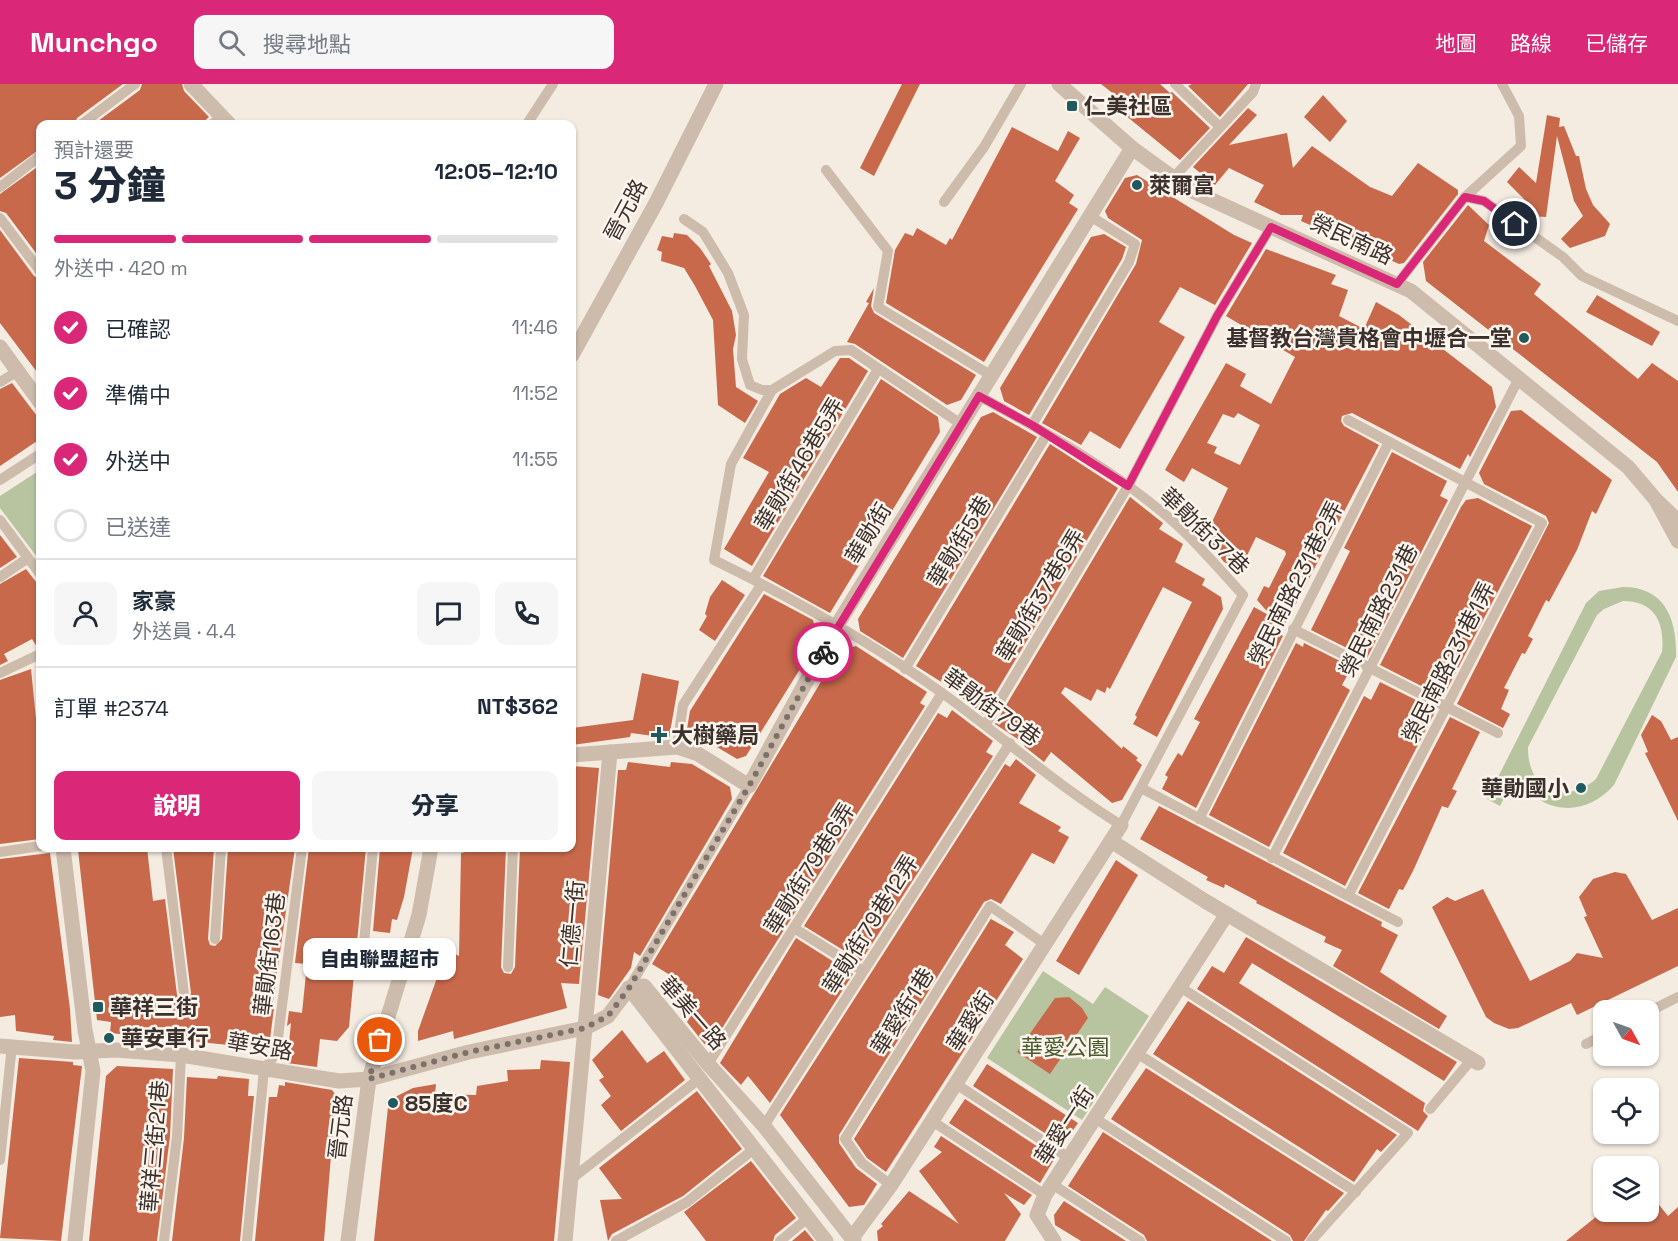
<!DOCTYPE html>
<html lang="zh-TW">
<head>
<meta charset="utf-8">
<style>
  :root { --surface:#fff; --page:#f6f6f7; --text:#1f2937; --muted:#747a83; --line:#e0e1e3; --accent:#db2777 }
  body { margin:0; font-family:"Space Grotesk","Noto Sans TC",sans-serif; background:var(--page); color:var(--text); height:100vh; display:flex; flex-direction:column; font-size:22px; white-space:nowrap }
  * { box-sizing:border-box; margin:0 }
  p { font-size:20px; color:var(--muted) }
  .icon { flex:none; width:33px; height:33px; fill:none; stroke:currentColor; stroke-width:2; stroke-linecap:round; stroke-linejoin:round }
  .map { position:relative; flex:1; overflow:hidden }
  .details { position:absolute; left:36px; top:36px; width:540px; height:732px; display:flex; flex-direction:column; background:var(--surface); border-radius:12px; box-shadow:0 2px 4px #0004 }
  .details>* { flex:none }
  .needle { width:39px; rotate:130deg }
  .buttons { position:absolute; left:1593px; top:916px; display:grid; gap:12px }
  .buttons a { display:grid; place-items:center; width:66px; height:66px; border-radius:12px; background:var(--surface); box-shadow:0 2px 4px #0004; font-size:30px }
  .pin { position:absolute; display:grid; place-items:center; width:51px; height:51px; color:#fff; margin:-26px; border:3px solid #fff; border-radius:50%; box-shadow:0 2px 6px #0007 }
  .courier { position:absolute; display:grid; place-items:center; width:60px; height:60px; margin:-30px; border:4px solid #db2777; border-radius:50%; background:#fff; color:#222; box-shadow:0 2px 8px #0007 }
  .bubble { position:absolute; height:42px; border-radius:12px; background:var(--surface); box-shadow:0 2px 4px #0004; font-size:20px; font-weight:800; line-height:42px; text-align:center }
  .head em { font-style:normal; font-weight:800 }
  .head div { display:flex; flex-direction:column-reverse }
  .head { display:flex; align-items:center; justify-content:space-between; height:102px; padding:0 18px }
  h1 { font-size:39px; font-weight:800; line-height:45px }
  .bar { display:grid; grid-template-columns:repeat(4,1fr); gap:9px 6px; align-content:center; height:72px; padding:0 18px }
  .bar i { height:8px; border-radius:4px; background:var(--line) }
  .bar .on { background:var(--accent) }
  .bar p { grid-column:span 4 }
  .line { display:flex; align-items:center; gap:15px; padding:0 18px; border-top:2px solid var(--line) }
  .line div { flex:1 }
  .round { display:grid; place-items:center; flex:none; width:63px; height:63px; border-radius:12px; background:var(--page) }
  ol { padding:0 18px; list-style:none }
  li { display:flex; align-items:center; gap:18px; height:66px }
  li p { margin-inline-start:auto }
  li .icon { padding:6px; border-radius:50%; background:var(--accent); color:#fff; stroke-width:4 }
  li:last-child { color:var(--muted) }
  li i { width:33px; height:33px; border:3px solid var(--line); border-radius:50% }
  .cta { display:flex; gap:12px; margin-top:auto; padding:12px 18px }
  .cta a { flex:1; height:69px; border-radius:12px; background:var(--accent); color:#fff; font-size:24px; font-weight:800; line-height:69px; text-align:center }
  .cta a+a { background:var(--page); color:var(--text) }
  header { display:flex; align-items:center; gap:36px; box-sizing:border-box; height:84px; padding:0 30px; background:var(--accent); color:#fff }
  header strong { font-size:28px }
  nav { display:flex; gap:33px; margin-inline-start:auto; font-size:21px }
  .search { width:420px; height:54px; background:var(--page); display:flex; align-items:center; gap:15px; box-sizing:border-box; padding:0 21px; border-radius:12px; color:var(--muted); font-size:22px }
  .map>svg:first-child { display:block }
  .green { fill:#b8c4a0; fill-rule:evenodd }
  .building { fill:#c8694b; fill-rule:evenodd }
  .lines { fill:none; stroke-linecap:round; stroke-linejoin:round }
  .service { stroke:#cdbbac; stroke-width:10 }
  .minor { stroke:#cdbbac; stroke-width:15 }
  .tertiary { stroke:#cdbbac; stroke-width:15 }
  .done { stroke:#7c716b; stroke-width:6; stroke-dasharray:0 10.8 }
  .route { stroke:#db2777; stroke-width:8 }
  .poi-dot { fill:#1f5a5e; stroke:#fbf5ee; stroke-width:2 }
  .labels { text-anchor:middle; stroke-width:5; stroke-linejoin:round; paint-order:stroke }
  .poi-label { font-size:22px; font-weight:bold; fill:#3b302b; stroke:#fbf5ee; text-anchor:start }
  .street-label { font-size:22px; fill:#3b302b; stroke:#fbf5ee }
  .park-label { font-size:22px; fill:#4a5a2e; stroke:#fbf5ee }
</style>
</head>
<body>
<header>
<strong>Munchgo</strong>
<div class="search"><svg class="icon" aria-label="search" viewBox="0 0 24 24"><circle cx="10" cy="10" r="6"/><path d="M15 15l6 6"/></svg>搜尋地點</div>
<nav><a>地圖</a><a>路線</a><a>已儲存</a></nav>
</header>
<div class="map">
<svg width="1678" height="1157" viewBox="0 0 1678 1157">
  <rect width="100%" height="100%" fill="#f4ebe1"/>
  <g class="green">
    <polygon points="40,386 40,477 0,424 0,412"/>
    <path d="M 1623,503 C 1665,503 1677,535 1676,573 L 1614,701 C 1584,735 1538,731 1517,690 L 1500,722 L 1487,715 L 1586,519 L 1599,507 ZM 1623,517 C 1655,517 1665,539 1662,568 L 1596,695 C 1564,722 1527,706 1528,663 L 1597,531 L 1604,525 Z"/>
    <polygon points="1043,887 1093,920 1105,903 1149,932 1082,1036 987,974"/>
  </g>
  <g class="building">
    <polygon points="0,0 123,0 77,34 75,40 40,40 40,65 0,94"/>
    <polygon points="142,0 182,0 184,7 209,33 201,40 94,40 140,6"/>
    <polygon points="902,0 920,0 874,92 860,84"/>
    <polygon points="1101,0 1160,0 1170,9 1172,8 1210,44 1180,76 1114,22 1120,15"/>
    <polygon points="1192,0 1248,0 1220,33 1188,2"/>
    <polygon points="1323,11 1347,37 1330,58 1304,33"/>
    <polygon points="1248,24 1257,31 1229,61 1287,49 1293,84 1312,62 1370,103 1392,112 1418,79 1458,106 1458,110 1404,179 1399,180 1301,137 1303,131 1281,131 1254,118 1264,101 1229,84 1215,101 1193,83"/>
    <polygon points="1547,31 1560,34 1559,43 1564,42 1576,72 1579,72 1586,105 1593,121 1610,140 1605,152 1570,164 1561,155 1583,132 1574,117 1557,52 1546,133 1531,132 1532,123 1507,98 1519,83 1536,99"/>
    <polygon points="1012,43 1058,67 1068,47 1080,54 1055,97 1074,111 1069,119 1078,125 984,278 886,219 895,166 905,149 913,152 917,144 946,161 950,154 952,156"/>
    <polygon points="40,81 40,165 36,169 6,129 0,127 0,110"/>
    <polygon points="1137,91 1234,151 1252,159 1215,221 1180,203 1159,238 1185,253 1120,365 1090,347 1081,361 1042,339 1136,180 1142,156 1108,134 1105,127 1125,94"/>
    <polygon points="1468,121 1489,141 1484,157 1541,200 1534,210 1638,295 1652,279 1678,297 1678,408 1657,378 1426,197 1423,178"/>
    <polygon points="0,146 34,192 40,195 40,292 0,239"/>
    <polygon points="674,149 687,151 700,164 711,180 709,182 732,227 736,251 733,265 736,303 758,317 745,339 718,321 713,236 695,202 684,184 661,177 662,168 657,166 662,152 673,154"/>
    <polygon points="1104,150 1126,163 1122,175 1029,331 1004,317 1000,304 1091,153"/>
    <path d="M 1266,165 L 1336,191 L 1331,200 L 1348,206 L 1339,232 L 1364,245 L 1376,218 L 1399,231 L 1492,303 L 1496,323 L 1470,373 L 1468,370 L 1460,385 L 1352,329 L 1342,332 L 1341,337 L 1344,342 L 1379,361 L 1280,550 L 1283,552 L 1196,724 L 1162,705 L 1168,693 L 1165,691 L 1178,669 L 1182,672 L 1200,638 L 1194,635 L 1254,523 L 1272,533 L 1257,516 L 1264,502 L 1269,504 L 1286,470 L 1285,467 L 1256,453 L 1240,486 L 1224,478 L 1220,473 L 1222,467 L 1204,455 L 1228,404 L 1192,384 L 1184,398 L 1165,386 L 1226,279 L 1246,290 L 1240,302 L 1271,320 L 1295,273 L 1226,232 ZM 1238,329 L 1260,341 L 1240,381 L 1214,369 L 1217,363 L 1207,359 L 1223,330 L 1234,334 Z"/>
    <polygon points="874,204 871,222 874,229 976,291 961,316 947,321 855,260 847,258 869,219 866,218"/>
    <polygon points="1597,211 1660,248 1652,262 1586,228"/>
    <polygon points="840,274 849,274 868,287 752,482 724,465 769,388 743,374 780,310 806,294 821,303"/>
    <polygon points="881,295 938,333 940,348 830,529 763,492"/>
    <polygon points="12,299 40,336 40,355 0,382 0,305"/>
    <polygon points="1521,326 1612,396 1596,430 1592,427 1577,466 1549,518 1546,516 1528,552 1533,555 1525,570 1522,569 1504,604 1509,606 1501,625 1510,630 1503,644 1457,620 1549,439 1546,432 1484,400 1479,389 1511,327"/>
    <polygon points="993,328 1037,353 903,574 860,547 858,535 981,333"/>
    <polygon points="1050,360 1118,404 983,630 961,613 962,611 916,582"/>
    <polygon points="1392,368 1447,397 1440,412 1448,416 1367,574 1311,546 1350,467 1344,464"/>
    <polygon points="1130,413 1163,439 1159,445 1183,460 1175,478 1205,495 1202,501 1221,513 1223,525 1157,653 1133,640 1137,633 1135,631 1192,518 1163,503 1110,605 1107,603 1105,609 1097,605 1091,617 1065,603 1061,609 1122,665 1123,662 1138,674 1136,676 1142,681 1122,716 1112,719 1051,668 1044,678 1024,662 1025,660 995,640"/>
    <polygon points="1478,414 1532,442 1443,613 1380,581 1461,423 1466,416"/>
    <polygon points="0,451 17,473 0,484"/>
    <polygon points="26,485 40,503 40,563 37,563 32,555 4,570 8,577 0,581 0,500"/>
    <polygon points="722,496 745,511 715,557 699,546 707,532 705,530 710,513"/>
    <polygon points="764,510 813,536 818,556 746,672 737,675 687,645 690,627"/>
    <polygon points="1296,559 1303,563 1304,559 1352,583 1342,601 1350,606 1269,763 1209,731"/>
    <polygon points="856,562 927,608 920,619 925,622 714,957 706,962 687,938 694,927 678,918 688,902 652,880 840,566"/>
    <polygon points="31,585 40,675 40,755 0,760 0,596"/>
    <polygon points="642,589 679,597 669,654 631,649 630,653 572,661 572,644 633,636"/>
    <polygon points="1380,598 1436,626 1345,802 1283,769 1364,612 1371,616"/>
    <polygon points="952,626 993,657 986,668 993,672 861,877 804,842 938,629 947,634"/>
    <polygon points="1652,631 1661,637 1671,656 1678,653 1678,737 1645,669 1648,668 1641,651"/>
    <polygon points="1450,633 1480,648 1452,705 1457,707 1448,724 1442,722 1413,787 1403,806 1399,805 1389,825 1358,809"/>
    <polygon points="1016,675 1036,691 1019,719 1061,743 1058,747 1069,753 1054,780 1032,769 1001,820 991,815 984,818 839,1051 839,1059 856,1084 877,1100 864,1121 849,1123 780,1031 1005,680 1010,683"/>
    <polygon points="628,678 670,683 671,678 692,680 730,703 732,715 640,872 634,868 631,884 609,915 598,911 599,900 618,686 626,686"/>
    <polygon points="572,682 599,684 579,900 561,899 567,924 454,955 453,947 418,957 418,947 447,866 459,872 461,769 465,768 465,764 506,764 501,883 504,889 511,890 515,883 520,764 572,764"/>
    <polygon points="1159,722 1382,838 1381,842 1398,851 1380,888 1447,932 1439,945 1333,882 1342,866 1324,858 1326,853 1256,819 1257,817 1225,800 1224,804 1206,796 1208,793 1140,755"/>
    <polygon points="101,764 147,764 153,817 165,815 177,911 184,917 189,916 191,909 173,764 214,764 208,855 210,861 215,862 222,855 228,764 295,764 272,924 274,924 270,955 258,964 110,949 111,938 97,936 78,766"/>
    <polygon points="309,764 366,764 349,943 337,957 320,955 317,983 287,979 291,939 287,942 289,927 302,929 307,880 295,879"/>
    <polygon points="380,764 413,764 404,813 397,836 392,835 390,849 373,847"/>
    <polygon points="50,769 70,925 72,958 53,956 54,952 16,947 15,931 0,933 0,775"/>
    <polygon points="1116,776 1138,791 1079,891 1056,877"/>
    <polygon points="1615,788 1626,790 1652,836 1678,824 1678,882 1577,931 1571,919 1518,944 1509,945 1494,939 1486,933 1432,823 1447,813 1455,817 1483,805 1530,897 1570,877 1577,869 1603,874 1584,833 1587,832 1579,813 1593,795"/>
    <polygon points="992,833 991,835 1014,848 1005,861 1023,875 886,1088 867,1074 854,1055"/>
    <polygon points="1246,853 1457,978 1444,997 1252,879 1239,899 1425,1019 1423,1027 1428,1032 1418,1047 1197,905 1212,882 1224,889"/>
    <polygon points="796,854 853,890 770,1019 748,992 741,1001 720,979"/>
    <polygon points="1069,913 1082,924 1088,934 1050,990 1017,968 1055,914"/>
    <polygon points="1188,917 1397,1051 1381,1068 1377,1065 1354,1098 1153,970"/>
    <polygon points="622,946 647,979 664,967 685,996 621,1047 601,1021 611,1012 599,996 604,993 592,976"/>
    <polygon points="19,974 73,978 73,981 82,982 61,1157 0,1154"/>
    <polygon points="541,976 570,978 554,1157 374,1157 388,1023 397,1012 413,1004 436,1000 435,1010 476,1011 477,1002 508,997 507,986 540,985"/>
    <polygon points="987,980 1078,1039 1063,1061 973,1002"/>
    <polygon points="117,982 173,985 170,1052 157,1157 89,1157 106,992"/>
    <polygon points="1146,984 1344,1109 1328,1127 1326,1126 1304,1157 1293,1157 1290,1151 1111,1035"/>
    <polygon points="218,992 249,995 248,1012 254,1012 240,1157 172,1157 184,1054 187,993 217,995"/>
    <polygon points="285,998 332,1006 336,1011 324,1157 255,1157 269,1013 277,1013 279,1001 285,1002"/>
    <polygon points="697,1007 742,1065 683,1112 612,1150 608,1157 600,1116 622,1115 599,1084"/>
    <polygon points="965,1015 1055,1074 1040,1099 949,1039"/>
    <polygon points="1103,1048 1272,1157 1147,1157 1144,1151 1068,1102"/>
    <polygon points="941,1052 1032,1111 1024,1121 1004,1109 1021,1130 1005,1157 878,1157 877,1147 883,1142 881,1140 909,1107 959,1140 919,1087 942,1068 934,1063"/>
    <polygon points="751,1077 796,1134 775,1151 773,1157 706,1157 684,1128"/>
    <polygon points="1648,1107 1668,1132 1678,1123 1678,1157 1566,1157 1602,1128 1648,1128"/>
    <polygon points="1064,1117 1126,1157 1081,1157 1055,1141 1054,1131"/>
    <polygon points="805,1146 814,1157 792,1157"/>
  </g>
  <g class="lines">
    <g class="service">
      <polyline points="1175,0 1219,42"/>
      <polyline points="82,40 135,0"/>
      <polyline points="212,40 222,33"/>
      <polyline points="527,40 553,0"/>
      <polyline points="826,86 888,167 878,223 992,292"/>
      <polyline points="1173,94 1253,8 1256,0"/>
      <polyline points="0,103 40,72"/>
      <polyline points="1465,113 1521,62 1519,32 1502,0"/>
      <polyline points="944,118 984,63 1021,0"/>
      <polyline points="0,134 40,187"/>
      <polyline points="684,135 703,148 728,189 744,231 742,275 750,301 762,306 772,306"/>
      <polyline points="1397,200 1465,113 1484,117 1563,173 1582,192 1678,237"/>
      <polyline points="0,298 18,287"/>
      <path d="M 961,340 L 851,266 L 835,267 L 772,306 L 731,380 L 714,476 C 792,514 875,561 945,611 C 1004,654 1059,703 1121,741 L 1243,511 C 1221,487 1200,462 1176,440 C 1118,388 1047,349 979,312"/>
      <polyline points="1032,341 1129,178 1135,160 1090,132"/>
      <polyline points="0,396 40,370"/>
      <polyline points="0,436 40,490"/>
      <polyline points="0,493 28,474"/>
      <polyline points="753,495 878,285"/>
      <polyline points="1293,545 1498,649"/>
      <polyline points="905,585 1047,350"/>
      <polyline points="0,589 40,570"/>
      <polyline points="986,640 1128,402 1217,232 1271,143"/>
      <polyline points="677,663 683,621 761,501"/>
      <polyline points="1141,704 1398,838"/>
      <polyline points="1199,735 1389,358"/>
      <polyline points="166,764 184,910"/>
      <polyline points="0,768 40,762"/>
      <polyline points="1272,774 1518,296"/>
      <polyline points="1348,812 1542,439 1348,336"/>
      <polyline points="794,844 863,887"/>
      <polyline points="215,855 221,764"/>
      <polyline points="362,880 373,764"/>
      <polyline points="508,883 513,764"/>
      <polyline points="1180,903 1408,1049 1311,1157"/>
      <polyline points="629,904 749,702"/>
      <polyline points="1648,928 1678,913"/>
      <polyline points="1586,960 1604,951"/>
      <polyline points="1138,970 1356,1108"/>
      <polyline points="708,980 942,609"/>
      <polyline points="956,1000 1069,1074"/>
      <polyline points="1430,1025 1472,975"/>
      <polyline points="1096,1035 1286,1157"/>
      <polyline points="932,1037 1045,1111"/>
      <polyline points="764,1042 1010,659"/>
      <polyline points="0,1076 12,961"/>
      <polyline points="570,1096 699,995"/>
      <polyline points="1052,1100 1140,1157"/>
      <polyline points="891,1101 862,1079 845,1055 990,822 1046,861"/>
      <polyline points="164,1157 177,1053 181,971"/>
      <polyline points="247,1157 264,986 276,969 302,764"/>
      <polyline points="616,1157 687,1118 754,1065"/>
      <polyline points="780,1157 809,1133"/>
    </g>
    <g class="minor">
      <polyline points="191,0 229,40"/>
      <polyline points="0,263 40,318"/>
      <polyline points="1658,418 1678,437"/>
      <polyline points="572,671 677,663 698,670 749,702 836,543 1132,64"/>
      <polyline points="1111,757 1205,817 1478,979"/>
      <polyline points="63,764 85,946 93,987 75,1157"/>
      <polyline points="629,904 644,902 708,980 764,1042 854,1157"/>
      <polyline points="629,904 826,1157"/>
      <polyline points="0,962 75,968 116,966 181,971 339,997 369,995 469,968 585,944 610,668"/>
      <polyline points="852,1154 891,1101 1121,741"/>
      <polyline points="565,1157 585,944 608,932 629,904"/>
      <polyline points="1054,1157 1037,1131 1045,1111 1227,830"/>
    </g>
    <g class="tertiary">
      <polyline points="1059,0 1132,64 1190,106 1411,207 1628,383 1656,416 1678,457"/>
      <polyline points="572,271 656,119 716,0"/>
      <polyline points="348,1157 369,995 419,831 431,764"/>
    </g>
  </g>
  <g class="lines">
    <polyline class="done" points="380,956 369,995 469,968 585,944 608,932 629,904 749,702 823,568"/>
    <polyline class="route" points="823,568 979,312 1032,341 1128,402 1217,232 1271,143 1397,200 1465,113 1484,117 1515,140"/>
  </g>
  <g class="poi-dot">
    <rect x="1066" y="16" width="12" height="12" rx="3"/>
    <circle cx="1137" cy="101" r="6"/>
    <circle cx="1524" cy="254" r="6"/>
    <path d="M656 642h6v6h6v6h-6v6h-6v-6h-6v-6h6z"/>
    <circle cx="1581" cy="704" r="6"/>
    <rect x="92" y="917" width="12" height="12" rx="3"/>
    <circle cx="109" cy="954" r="6"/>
    <circle cx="393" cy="1019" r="6"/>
  </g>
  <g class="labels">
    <g class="poi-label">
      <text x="1084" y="30">仁美社區</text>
      <text x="1149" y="109">萊爾富</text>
      <text x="1512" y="262" text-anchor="end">基督教台灣貴格會中壢合一堂</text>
      <text x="671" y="659">大樹藥局</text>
      <text x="1569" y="712" text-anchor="end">華勛國小</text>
      <text x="110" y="931">華祥三街</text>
      <text x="121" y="962">華安車行</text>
      <text x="405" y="1027">85度C</text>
    </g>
    <g class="street-label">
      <text transform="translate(625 126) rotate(-62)" y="8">晉元路</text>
      <text transform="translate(1352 155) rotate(25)" y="8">榮民南路</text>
      <text transform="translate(799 380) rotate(-59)" y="8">華勛街46巷5弄</text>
      <text transform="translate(1205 447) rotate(44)" y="8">華勛街37巷</text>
      <text transform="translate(868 449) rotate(-59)" y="8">華勛街</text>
      <text transform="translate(959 457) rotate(-59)" y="8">華勛街5巷</text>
      <text transform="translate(1295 499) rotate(-63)" y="8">榮民南路231巷2弄</text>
      <text transform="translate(1040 511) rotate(-59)" y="8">華勛街37巷6弄</text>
      <text transform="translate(1378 526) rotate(-63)" y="8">榮民南路231巷</text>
      <text transform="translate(1448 578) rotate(-63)" y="8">榮民南路231巷1弄</text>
      <text transform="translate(992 623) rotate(36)" y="8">華勛街79巷</text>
      <text transform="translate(809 784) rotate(-58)" y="8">華勛街79巷6弄</text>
      <text transform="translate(572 840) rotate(-85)" y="8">仁德一街</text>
      <text transform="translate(870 840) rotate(-58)" y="8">華勛街79巷12弄</text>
      <text transform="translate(269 870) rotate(-83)" y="8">華勛街163巷</text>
      <text transform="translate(902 927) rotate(-58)" y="8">華愛街1巷</text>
      <text transform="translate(693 929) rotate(49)" y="8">華美一路</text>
      <text transform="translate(970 937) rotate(-57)" y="8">華愛街</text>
      <text transform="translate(260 962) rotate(10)" y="8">華安路</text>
      <text transform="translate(1064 1041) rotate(-57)" y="8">華愛一街</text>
      <text transform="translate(340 1043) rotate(-83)" y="8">晉元路</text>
      <text transform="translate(154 1062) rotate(-85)" y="8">華祥三街21巷</text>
    </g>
    <g class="park-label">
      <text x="1065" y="971">華愛公園</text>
    </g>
  </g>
</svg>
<div class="buttons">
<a><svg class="needle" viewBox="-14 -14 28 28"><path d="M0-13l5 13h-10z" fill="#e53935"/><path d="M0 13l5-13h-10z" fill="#747a83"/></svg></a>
<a><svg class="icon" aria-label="locate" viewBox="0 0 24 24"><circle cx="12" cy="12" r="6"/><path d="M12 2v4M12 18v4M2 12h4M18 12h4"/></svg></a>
<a><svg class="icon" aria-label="layers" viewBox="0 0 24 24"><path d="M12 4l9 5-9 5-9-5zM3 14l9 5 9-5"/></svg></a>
</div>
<div class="pin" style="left:380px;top:956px;background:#ea580c"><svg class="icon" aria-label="bag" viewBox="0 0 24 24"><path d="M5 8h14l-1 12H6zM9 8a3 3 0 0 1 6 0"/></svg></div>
<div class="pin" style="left:1515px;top:140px;background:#1f2937"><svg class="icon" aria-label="home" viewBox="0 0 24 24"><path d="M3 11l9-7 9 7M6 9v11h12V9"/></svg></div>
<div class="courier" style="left:823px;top:568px"><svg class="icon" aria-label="bike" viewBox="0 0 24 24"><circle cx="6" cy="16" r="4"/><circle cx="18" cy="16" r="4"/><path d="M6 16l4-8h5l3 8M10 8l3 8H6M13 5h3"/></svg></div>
<div class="bubble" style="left:303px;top:854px;width:153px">自由聯盟超市</div>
<section class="details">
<div class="head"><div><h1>3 分鐘</h1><p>預計還要</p></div><em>12:05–12:10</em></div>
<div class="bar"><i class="on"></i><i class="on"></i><i class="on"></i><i></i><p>外送中 · 420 m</p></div>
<ol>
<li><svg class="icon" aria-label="check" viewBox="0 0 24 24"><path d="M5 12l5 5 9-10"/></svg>已確認<p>11:46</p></li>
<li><svg class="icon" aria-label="check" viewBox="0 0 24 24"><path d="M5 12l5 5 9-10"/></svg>準備中<p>11:52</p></li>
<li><svg class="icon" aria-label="check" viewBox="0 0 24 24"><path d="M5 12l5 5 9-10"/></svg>外送中<p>11:55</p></li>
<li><i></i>已送達</li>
</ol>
<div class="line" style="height:108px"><a class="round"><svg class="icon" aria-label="person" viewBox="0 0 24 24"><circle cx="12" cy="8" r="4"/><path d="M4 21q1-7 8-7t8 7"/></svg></a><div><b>家豪</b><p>外送員 · 4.4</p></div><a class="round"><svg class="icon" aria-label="chat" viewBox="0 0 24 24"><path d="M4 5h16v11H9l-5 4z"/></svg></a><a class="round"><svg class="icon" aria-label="phone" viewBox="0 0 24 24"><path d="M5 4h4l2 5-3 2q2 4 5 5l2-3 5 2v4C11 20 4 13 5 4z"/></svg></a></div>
<div class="line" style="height:78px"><div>訂單 #2374</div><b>NT$362</b></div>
<div class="cta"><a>說明</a><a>分享</a></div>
</section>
</div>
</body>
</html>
